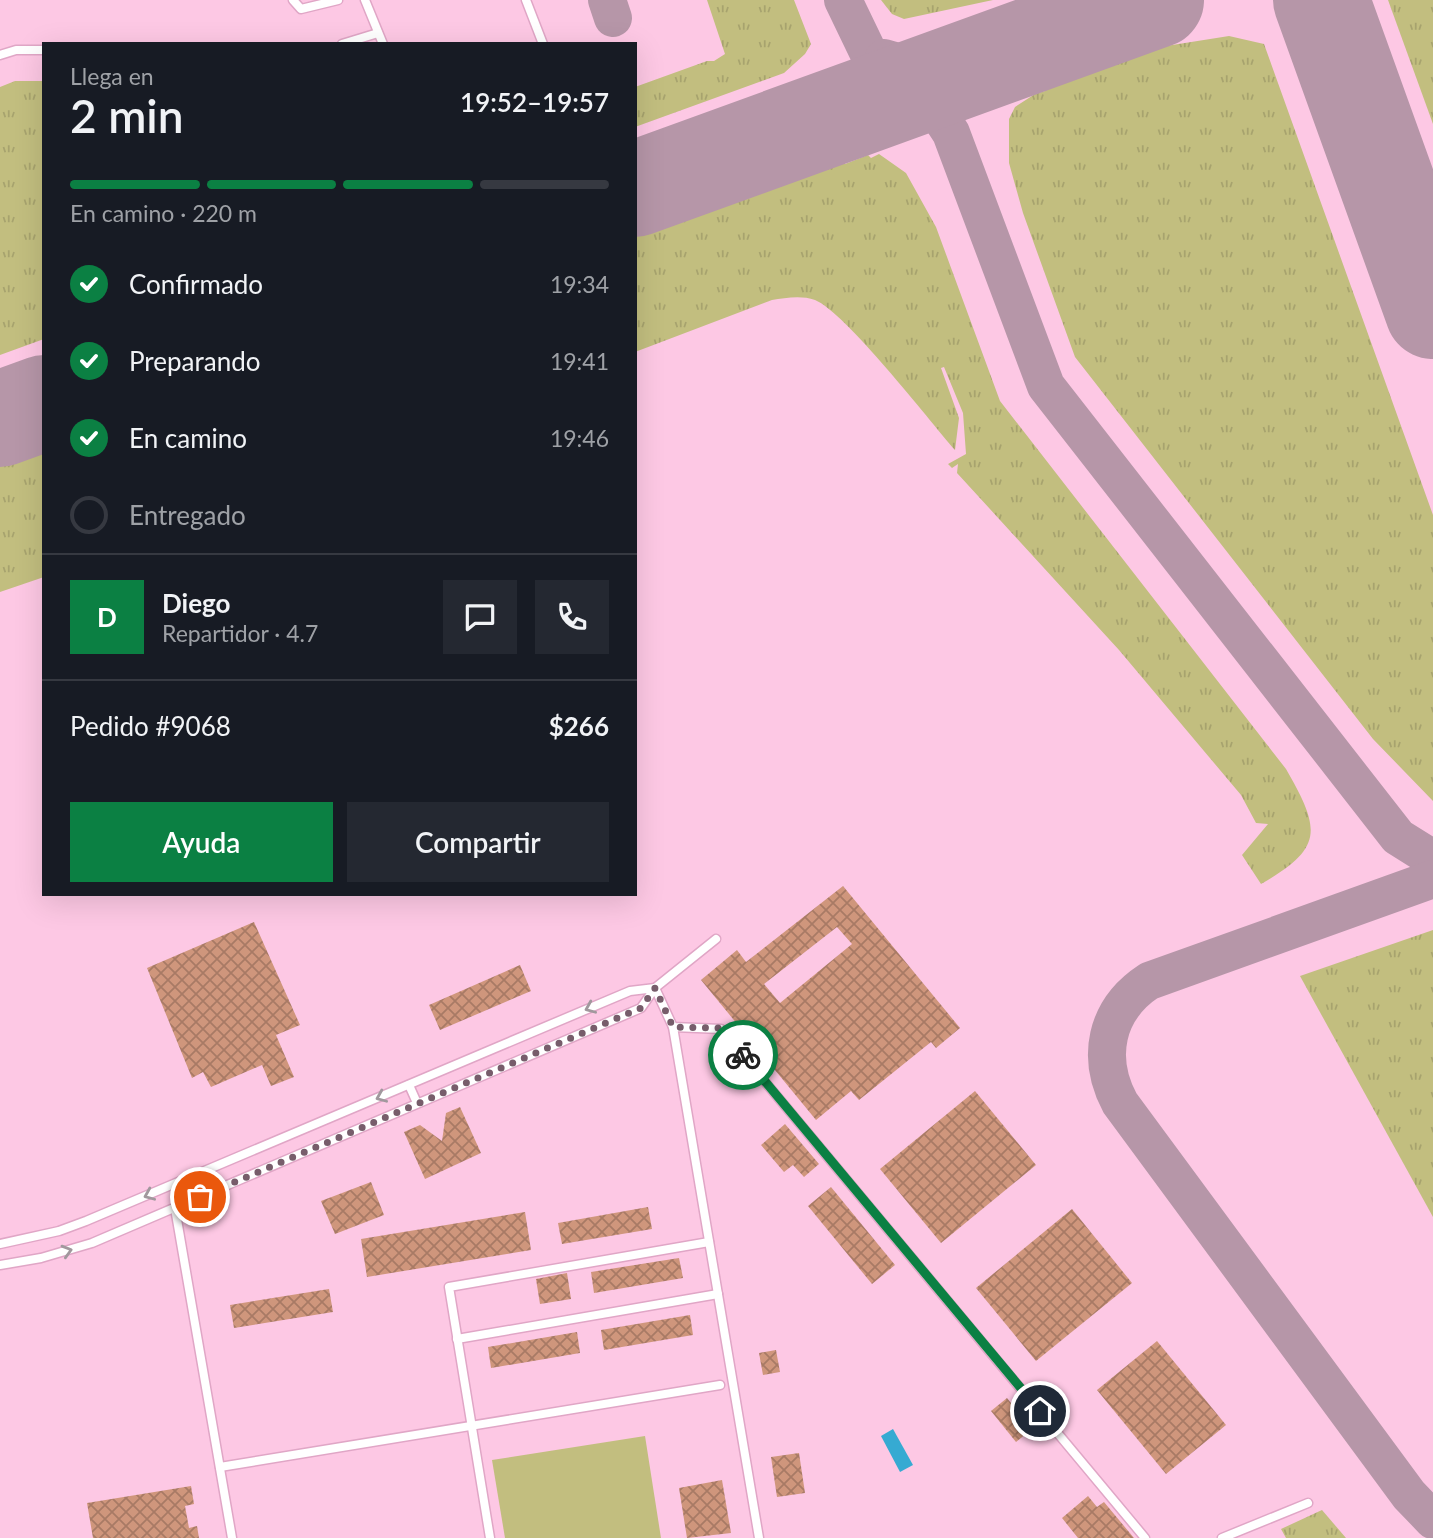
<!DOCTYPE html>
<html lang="es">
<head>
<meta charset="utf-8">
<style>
  :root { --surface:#171b24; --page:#242831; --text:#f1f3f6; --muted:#9ea1a6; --line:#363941; --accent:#0b8043 }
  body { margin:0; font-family:Lato,sans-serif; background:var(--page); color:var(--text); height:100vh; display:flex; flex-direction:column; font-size:26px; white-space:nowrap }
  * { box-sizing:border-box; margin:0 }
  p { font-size:23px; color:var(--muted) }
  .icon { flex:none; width:38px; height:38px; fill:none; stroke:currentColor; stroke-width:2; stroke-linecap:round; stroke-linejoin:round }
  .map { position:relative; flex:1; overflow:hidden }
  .side { position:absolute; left:42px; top:42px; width:595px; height:854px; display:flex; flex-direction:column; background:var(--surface); border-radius:0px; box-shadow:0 7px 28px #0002 }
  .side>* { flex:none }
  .pin { position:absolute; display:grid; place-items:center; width:60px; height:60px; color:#fff; margin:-30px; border:4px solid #fff; border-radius:50%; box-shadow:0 2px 7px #0007 }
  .courier { position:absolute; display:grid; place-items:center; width:70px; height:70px; margin:-35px; border:5px solid #0b8043; border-radius:50%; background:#fff; color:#222; box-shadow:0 2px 9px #0007 }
  .overview em { font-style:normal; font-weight:600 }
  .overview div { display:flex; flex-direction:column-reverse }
  .overview { display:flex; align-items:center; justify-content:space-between; height:119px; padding:0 28px }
  h1 { font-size:46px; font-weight:600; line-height:52px }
  .bar { display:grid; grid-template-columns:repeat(4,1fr); gap:10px 7px; align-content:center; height:84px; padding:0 28px }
  .bar i { height:9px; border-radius:5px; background:var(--line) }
  .bar .current { background:var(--accent) }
  .bar p { grid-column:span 4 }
  .line { display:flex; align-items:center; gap:18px; padding:0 28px; border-top:2px solid var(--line) }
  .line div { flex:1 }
  .round { display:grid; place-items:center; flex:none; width:74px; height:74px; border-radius:0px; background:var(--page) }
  ol { padding:0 28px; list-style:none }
  li { display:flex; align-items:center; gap:21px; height:77px }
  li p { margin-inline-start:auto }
  li .icon { padding:7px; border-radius:50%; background:var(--accent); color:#fff; stroke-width:4 }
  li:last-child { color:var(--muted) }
  li i { width:38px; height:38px; border:4px solid var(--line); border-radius:50% }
  .primary-button { display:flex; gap:14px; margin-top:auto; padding:14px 28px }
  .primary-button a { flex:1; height:80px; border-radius:0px; background:var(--accent); color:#fff; font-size:28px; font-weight:600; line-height:80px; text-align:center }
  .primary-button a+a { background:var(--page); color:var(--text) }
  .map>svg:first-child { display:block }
  .built { fill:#fdc8e4; fill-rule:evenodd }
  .grass { fill:url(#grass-tufts) }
  .green { fill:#c2be7f }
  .water { fill:#36aad2 }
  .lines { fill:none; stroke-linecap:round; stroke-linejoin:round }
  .taxiway { stroke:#b696a8; stroke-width:38 }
  .runway { stroke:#b696a8; stroke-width:96 }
  .building { fill:url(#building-cross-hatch); fill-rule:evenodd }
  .lane-casing { stroke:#e0a6c6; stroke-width:11 }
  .lane { stroke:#fff; stroke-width:8 }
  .oneway { stroke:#a1989d }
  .done { stroke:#775d6b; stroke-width:7; stroke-dasharray:0 12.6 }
  .route { stroke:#0b8043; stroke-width:9 }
</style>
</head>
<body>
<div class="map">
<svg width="1433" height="1538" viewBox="0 0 1433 1538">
  <defs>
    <pattern id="grass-tufts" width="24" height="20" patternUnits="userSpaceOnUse" patternTransform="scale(1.75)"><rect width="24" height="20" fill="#c2be7f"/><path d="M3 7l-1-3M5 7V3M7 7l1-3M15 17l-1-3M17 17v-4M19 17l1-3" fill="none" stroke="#a7a36e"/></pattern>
    <pattern id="building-cross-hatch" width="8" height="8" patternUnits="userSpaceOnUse" patternTransform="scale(1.75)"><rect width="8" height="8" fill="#cf967c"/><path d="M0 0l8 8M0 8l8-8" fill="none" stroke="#a87a65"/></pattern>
  </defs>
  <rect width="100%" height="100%" fill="#fdd9ec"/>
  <path class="built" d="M 0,0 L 1433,0 L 1433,1538 L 0,1538 ZM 44,44 L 635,44 L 635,894 L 44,894 Z"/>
  <g class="grass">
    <polygon points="707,0 794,0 811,44 805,54 784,73 635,127 635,87 707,61 714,61 725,54"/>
    <polygon points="881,0 993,0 904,19 892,14"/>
    <polygon points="1388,0 1433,0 1433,124"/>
    <polygon points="1229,36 1264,44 1433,515 1433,801 1373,739 1075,357 1023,213 1009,163 1009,119 1015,107 1035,94 1045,91 1051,82 1147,49"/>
    <polygon points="15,81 44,81 44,339 0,355 0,87"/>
    <path d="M 879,154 L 906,173 L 936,227 L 1000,401 L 1286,769 C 1321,830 1324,848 1261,884 L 1242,855 L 1268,824 L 1256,823 L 1241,795 L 1119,650 L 957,473 L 958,464 L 952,468 L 948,464 L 966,454 L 963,413 L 944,367 L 941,368 L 959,418 L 955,450 C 929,420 845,312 815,300 C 801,295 785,298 772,300 L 635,352 L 635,232 L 840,157 L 845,164 L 868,155 L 871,158 Z"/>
    <polygon points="44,448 44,577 0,592 0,464"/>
    <polygon points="1433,930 1433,1217 1300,976"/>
    <polygon points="1322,1510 1346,1538 1286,1538 1281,1529"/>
  </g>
  <polygon class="green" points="645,1436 661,1538 505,1538 492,1460"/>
  <polygon class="water" points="893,1429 913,1465 900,1472 881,1436"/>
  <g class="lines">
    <g class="taxiway">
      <polyline points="607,0 613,18"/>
      <polyline points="843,0 869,54 932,104 951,133 1046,386 1398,837 1433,859"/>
      <polyline points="1316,0 1328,19"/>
      <polyline points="884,58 926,70 997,58"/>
      <path d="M 1433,879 L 1149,981 C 1105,1010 1096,1058 1120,1103 L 1409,1495 L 1433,1520"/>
    </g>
    <g class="runway">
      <polyline points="1321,0 1433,311"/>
      <polyline points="635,189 1156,0"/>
      <polyline points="0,419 44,403"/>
    </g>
  </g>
  <g class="building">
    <path d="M 843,886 L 960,1028 L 936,1048 L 931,1042 L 859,1100 L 851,1091 L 816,1120 L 701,980 L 737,950 L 746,962 ZM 837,927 L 852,944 L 780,1003 L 764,984 Z"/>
    <polygon points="254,922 300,1025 276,1035 294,1077 271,1086 262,1065 211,1087 203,1072 192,1078 147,968"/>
    <polygon points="520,965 531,991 440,1030 429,1005"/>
    <polygon points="975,1091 1036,1165 941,1243 880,1169"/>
    <polygon points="460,1107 481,1153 425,1179 404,1132 420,1125 442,1141 446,1113"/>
    <polygon points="785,1124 819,1164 804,1177 793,1165 784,1172 761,1145"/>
    <polygon points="371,1182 384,1215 335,1234 321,1201"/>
    <polygon points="831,1187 895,1265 872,1284 808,1206"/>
    <polygon points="648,1207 652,1229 562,1244 558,1223"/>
    <polygon points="1072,1209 1132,1283 1036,1361 976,1288"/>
    <polygon points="525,1212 531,1250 367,1277 361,1239"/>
    <polygon points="679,1258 683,1278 594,1293 591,1272"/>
    <polygon points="567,1273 571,1299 540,1304 536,1279"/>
    <polygon points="329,1289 333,1312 234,1328 230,1305"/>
    <polygon points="690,1315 693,1335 604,1350 601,1330"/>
    <polygon points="577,1332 580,1353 491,1368 488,1347"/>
    <polygon points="1157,1341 1226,1425 1166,1474 1097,1390"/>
    <polygon points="776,1350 780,1372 763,1375 759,1353"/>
    <polygon points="1007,1398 1032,1429 1016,1442 991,1411"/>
    <polygon points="799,1453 805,1493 777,1497 771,1457"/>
    <polygon points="722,1480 731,1533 687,1538 679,1488"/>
    <polygon points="191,1486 194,1504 185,1506 189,1528 197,1526 199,1538 93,1538 87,1503"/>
    <polygon points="1088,1496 1097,1507 1104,1502 1134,1538 1078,1538 1062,1518"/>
  </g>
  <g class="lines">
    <g class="lane-casing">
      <g id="lane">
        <polyline points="293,0 301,9 338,0"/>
        <polyline points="365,0 383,44"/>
        <polyline points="526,0 543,44"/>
        <polyline points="342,44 378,33"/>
        <polyline points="0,55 16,50 44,50"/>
        <polyline points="655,988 673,1027 721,1029 1145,1538"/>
        <polyline points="673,1027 759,1538"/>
        <polyline points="409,1085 417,1103"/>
        <polyline points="175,1208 232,1538"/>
        <polyline points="0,1244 59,1231 86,1221 630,991 655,988"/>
        <polyline points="0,1265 41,1258 92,1243 641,1008 655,988 716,939"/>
        <polyline points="457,1339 718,1294"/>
        <polyline points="220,1467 720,1385"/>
        <polyline points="490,1538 449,1287 709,1242"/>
        <polyline points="1222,1538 1308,1503"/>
      </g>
    </g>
    <use href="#lane" class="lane"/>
  </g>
  <defs><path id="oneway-chevron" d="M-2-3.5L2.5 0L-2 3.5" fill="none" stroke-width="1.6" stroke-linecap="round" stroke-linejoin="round" transform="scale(1.75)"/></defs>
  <g class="oneway">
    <use href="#oneway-chevron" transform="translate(590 1008) rotate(157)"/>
    <use href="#oneway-chevron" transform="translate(381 1097) rotate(157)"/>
    <use href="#oneway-chevron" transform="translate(149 1195) rotate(157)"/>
    <use href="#oneway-chevron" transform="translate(67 1251) rotate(-16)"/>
  </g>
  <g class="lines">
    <polyline class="done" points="200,1197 641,1008 655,988 673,1027 721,1028 743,1055"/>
    <polyline class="route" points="743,1055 1040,1411"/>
  </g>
</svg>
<div class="pin" style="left:200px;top:1197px;background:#ea580c"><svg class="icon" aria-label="bag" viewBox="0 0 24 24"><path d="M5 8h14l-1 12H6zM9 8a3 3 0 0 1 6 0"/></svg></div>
<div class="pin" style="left:1040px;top:1411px;background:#1f2937"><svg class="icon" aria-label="home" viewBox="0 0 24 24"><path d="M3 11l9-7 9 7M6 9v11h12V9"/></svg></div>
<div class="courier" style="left:743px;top:1055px"><svg class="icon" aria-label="bike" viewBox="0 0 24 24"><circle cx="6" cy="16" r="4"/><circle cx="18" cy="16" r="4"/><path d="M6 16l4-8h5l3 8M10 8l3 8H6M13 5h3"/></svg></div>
<section class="side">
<div class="overview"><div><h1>2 min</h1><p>Llega en</p></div><em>19:52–19:57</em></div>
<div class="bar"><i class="current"></i><i class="current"></i><i class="current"></i><i></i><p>En camino · 220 m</p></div>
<ol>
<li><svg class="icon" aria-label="check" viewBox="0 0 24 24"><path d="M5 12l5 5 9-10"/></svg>Confirmado<p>19:34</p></li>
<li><svg class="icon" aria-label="check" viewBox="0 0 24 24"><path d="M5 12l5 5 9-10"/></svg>Preparando<p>19:41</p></li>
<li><svg class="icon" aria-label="check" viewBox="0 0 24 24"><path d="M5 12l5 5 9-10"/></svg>En camino<p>19:46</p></li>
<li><i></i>Entregado</li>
</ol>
<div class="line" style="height:126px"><b class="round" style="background:var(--accent);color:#fff">D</b><div><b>Diego</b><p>Repartidor · 4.7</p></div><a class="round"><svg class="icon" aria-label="chat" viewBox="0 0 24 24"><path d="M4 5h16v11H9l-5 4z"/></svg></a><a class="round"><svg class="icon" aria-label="phone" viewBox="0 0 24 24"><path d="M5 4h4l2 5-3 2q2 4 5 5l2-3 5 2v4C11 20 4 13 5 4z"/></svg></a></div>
<div class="line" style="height:91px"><div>Pedido #9068</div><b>$266</b></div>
<div class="primary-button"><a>Ayuda</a><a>Compartir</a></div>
</section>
</div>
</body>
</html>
